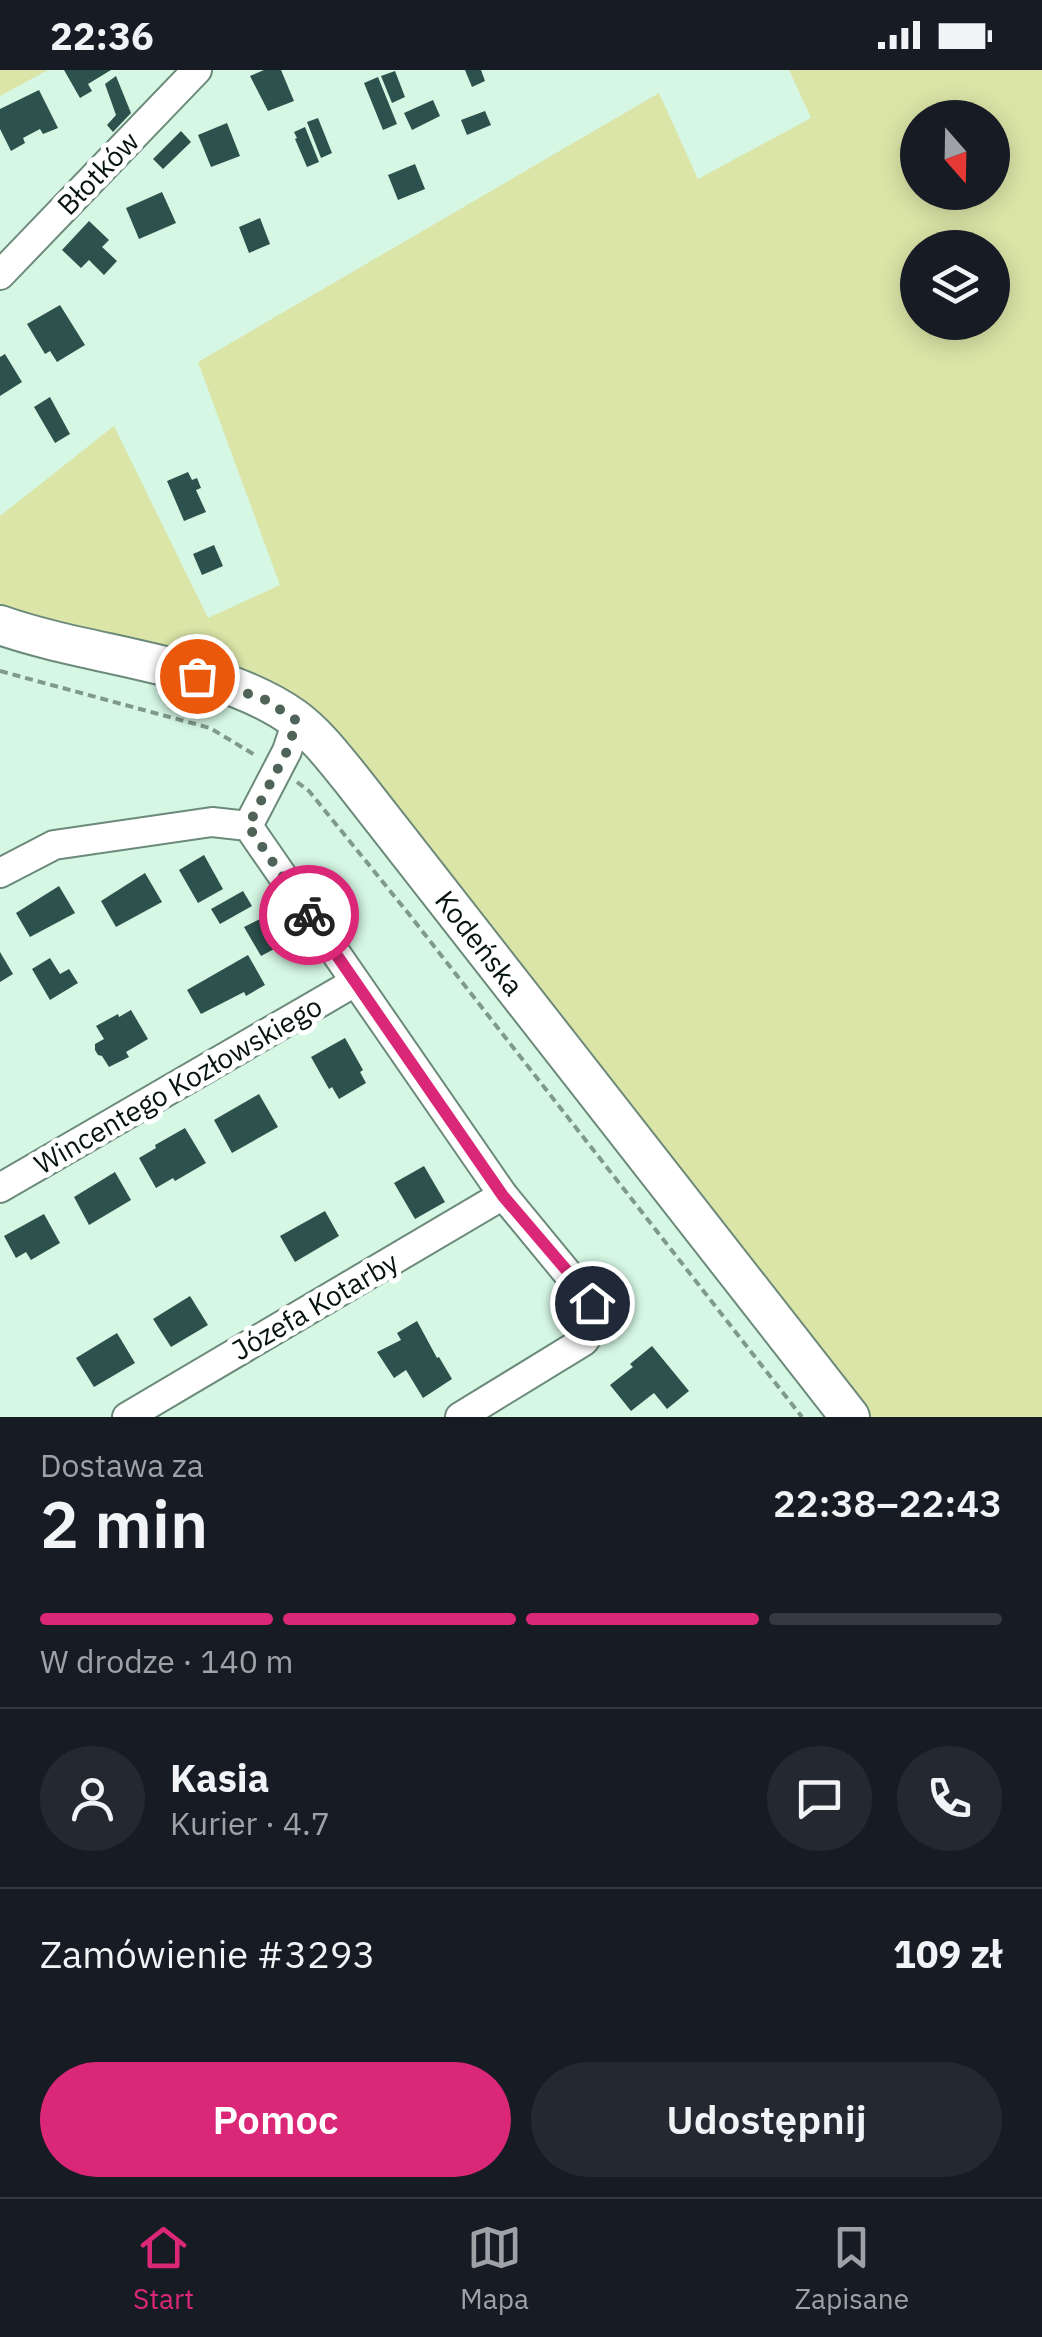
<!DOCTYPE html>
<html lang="pl">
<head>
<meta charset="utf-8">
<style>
  :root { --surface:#171b24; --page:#242831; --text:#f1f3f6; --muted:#9ea1a6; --line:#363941; --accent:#db2777 }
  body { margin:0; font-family:"IBM Plex Sans",sans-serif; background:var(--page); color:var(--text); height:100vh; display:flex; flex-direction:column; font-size:38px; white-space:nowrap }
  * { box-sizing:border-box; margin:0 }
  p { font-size:32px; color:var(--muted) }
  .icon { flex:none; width:55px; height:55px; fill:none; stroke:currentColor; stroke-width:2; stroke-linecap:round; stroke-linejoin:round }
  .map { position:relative; height:1347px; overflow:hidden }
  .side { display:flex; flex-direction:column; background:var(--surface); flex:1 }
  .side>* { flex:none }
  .needle { width:65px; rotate:160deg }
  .tools { position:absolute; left:900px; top:30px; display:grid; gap:20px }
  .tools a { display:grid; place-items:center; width:110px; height:110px; border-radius:50%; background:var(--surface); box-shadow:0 5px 25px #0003; font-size:50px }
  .pin { position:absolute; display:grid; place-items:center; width:85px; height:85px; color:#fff; margin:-42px; border:5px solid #fff; border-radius:50%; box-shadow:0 2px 10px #0007 }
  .courier { position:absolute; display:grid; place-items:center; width:100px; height:100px; margin:-50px; border:8px solid #db2777; border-radius:50%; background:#fff; color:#222; box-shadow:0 2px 12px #0007 }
  .overview em { font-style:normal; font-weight:600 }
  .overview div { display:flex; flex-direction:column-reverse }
  .overview { display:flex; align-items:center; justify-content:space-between; height:170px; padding:0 40px }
  h1 { font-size:65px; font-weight:600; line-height:75px }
  .bar { display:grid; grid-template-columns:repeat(4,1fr); gap:15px 10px; align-content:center; height:120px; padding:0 40px }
  .bar i { height:12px; border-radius:8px; background:var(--line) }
  .bar .selected { background:var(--accent) }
  .bar p { grid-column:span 4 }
  .line { display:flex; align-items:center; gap:25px; padding:0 40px; border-top:2px solid var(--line) }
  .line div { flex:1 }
  .round { display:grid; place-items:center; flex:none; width:105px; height:105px; border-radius:52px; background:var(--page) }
  .primary-button { display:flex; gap:20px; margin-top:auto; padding:20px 40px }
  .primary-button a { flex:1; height:115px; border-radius:60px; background:var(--accent); color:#fff; font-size:40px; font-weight:600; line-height:115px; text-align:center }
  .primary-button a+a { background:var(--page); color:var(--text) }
  .status { display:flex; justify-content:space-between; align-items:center; height:70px; padding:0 50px; background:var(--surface); direction:ltr }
  .status svg { height:28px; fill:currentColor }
  .menu { display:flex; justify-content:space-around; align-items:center; height:140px; border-top:2px solid var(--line); background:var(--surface); font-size:28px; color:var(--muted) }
  .menu a { display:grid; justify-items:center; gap:5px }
  .menu .selected { color:var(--accent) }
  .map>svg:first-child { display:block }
  .green { fill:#dbe5a7; fill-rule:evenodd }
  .building { fill:#2d514c }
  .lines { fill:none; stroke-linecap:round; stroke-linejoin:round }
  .street-casing { stroke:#6c8a7a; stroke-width:32 }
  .secondary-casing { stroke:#6c8a7a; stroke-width:42 }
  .path { stroke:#80998b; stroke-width:4; stroke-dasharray:8 5; stroke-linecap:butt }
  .street { stroke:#fff; stroke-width:28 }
  .secondary { stroke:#fff; stroke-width:38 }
  .done { stroke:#4f6358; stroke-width:10; stroke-dasharray:0 18 }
  .route { stroke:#db2777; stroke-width:12 }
  .labels { text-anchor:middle; stroke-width:10; stroke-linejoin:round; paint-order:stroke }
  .street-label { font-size:28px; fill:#07130d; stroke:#fff }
</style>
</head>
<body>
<div class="status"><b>22:36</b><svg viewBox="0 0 49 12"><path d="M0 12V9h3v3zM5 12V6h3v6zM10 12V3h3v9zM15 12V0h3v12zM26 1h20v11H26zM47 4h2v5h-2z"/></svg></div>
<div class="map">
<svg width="1042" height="1347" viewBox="0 0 1042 1347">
  <rect width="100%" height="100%" fill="#d5f7e4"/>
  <g class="green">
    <polygon points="0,0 48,0 0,26"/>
    <path d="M 789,0 L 1042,0 L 1042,1347 L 871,1347 L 324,655 L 0,538 L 0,446 L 114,356 L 208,548 L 280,515 L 198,292 L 659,23 L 698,109 L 811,48 ZM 918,48 L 992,48 L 992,122 L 918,122 ZM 918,178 L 992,178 L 992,252 L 918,252 Z"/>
  </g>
  <g class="building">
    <polygon points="64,0 111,0 88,14 92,21 80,28"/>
    <polygon points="264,0 281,0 294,31 268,41 250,6"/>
    <polygon points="465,0 481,0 485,11 472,17"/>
    <polygon points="395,1 405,27 392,33 381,6"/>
    <polygon points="116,6 131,43 113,62 107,55 116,45 105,14"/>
    <polygon points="378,7 397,54 383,60 364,13"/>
    <polygon points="39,20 58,58 43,64 40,59 23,68 25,73 11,81 0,59 0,39"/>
    <polygon points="433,30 440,46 412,60 404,43"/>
    <polygon points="485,41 491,55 467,65 461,50"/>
    <polygon points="318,48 332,83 321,88 307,52"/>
    <polygon points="227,53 240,86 211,97 198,65"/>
    <polygon points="305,57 319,92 307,97 295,69 297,68 294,62"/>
    <polygon points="181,61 191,72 163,99 153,89"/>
    <polygon points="415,94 425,119 398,130 388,105"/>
    <polygon points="162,122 176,153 139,169 126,138"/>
    <polygon points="260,148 270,174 249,183 239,157"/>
    <polygon points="89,151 109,170 102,177 117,191 104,205 89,190 81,198 62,180"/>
    <polygon points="60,235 85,275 57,292 50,281 45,284 27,254"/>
    <polygon points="5,284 22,312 0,326 0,287"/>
    <polygon points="50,327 70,364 55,373 34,337"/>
    <polygon points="188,402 192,410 197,408 201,418 196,420 206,442 184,451 167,411"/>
    <polygon points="214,475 223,496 202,505 193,484"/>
    <polygon points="204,785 223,819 198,833 179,800"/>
    <polygon points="145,803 162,832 116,857 101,831"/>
    <polygon points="59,816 75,843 30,867 16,843"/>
    <polygon points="243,821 252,836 220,854 211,839"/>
    <polygon points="260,849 276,878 261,886 244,857"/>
    <polygon points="0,882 13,904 0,912"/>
    <polygon points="248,885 265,915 246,926 244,922 201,944 187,920"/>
    <polygon points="50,888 60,904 69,899 78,913 50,930 32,899"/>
    <polygon points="131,940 148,969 126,982 129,987 109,997 102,986 98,985 95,980 95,974 104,969 96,956 118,944 119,947"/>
    <polygon points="345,968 363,1000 360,1002 366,1013 339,1029 332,1017 329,1019 311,987"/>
    <polygon points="259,1024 278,1057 232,1083 214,1050"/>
    <polygon points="185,1058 206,1093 175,1111 173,1108 156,1118 139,1088 156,1078 155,1075"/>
    <polygon points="424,1096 445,1132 415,1149 394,1113"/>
    <polygon points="115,1102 131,1130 89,1155 74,1127"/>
    <polygon points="325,1141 339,1166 295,1192 280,1166"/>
    <polygon points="44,1144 60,1173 31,1190 26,1182 16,1188 4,1166"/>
    <polygon points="190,1226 208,1255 171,1277 153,1249"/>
    <polygon points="417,1251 437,1288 439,1287 452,1309 423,1328 406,1300 394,1308 377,1282 401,1270 397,1263"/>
    <polygon points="117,1263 135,1293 94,1317 76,1288"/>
    <polygon points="652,1276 689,1321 667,1339 654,1323 631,1341 610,1315 633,1297 630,1294"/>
  </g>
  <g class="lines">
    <g class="street-casing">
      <g id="street">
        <polyline points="0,205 197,0"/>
        <polyline points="248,756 287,681 297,651"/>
        <path d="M 0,803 L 54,775 L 212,752 L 248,756 L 503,1125 L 592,1233 C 594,1249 594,1258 584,1271 L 460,1347"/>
        <polyline points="0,1118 355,912"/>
        <polyline points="127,1347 503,1125"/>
      </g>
    </g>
    <g class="secondary-casing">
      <g id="secondary">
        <path id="s1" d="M 0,555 C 90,587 217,593 294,648 C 317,665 334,688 352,710 L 850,1347"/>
      </g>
    </g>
    <g class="path">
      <polyline points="0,601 210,658 255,685"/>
      <polyline points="297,712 309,721 412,848 802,1347"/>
    </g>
    <use href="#street" class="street"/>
    <use href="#secondary" class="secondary"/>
  </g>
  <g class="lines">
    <polyline class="done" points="197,606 266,630 297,651 287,681 248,756 309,845"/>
    <polyline class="route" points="309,845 503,1126 586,1223 592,1233"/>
  </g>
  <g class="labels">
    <g class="street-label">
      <text transform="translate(98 103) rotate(-46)" y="10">Błotków</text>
      <text dy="10" stroke="none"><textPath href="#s1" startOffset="602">Kodeńska</textPath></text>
      <text transform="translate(178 1015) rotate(-30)" y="10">Wincentego Kozłowskiego</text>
      <text transform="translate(315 1236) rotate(-30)" y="10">Józefa Kotarby</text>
    </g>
  </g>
</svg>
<div class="tools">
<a><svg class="needle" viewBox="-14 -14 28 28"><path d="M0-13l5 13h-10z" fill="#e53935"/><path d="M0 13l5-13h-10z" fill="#9ea1a6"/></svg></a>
<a><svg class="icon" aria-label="layers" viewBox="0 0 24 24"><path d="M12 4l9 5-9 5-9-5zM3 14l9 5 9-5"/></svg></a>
</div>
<div class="pin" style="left:197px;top:606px;background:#ea580c"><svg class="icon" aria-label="bag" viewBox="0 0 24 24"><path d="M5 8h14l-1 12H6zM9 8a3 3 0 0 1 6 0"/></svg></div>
<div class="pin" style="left:592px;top:1233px;background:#1f2937"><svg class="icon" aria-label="home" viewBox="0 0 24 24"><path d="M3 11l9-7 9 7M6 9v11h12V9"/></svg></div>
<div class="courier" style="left:309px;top:845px"><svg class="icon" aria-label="bike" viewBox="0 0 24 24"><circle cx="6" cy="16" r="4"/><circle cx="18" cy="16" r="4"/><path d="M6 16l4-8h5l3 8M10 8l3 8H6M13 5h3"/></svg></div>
</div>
<section class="side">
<div class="overview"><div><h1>2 min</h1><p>Dostawa za</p></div><em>22:38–22:43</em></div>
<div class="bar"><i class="selected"></i><i class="selected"></i><i class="selected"></i><i></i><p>W drodze · 140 m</p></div>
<div class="line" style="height:180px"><a class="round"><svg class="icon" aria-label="person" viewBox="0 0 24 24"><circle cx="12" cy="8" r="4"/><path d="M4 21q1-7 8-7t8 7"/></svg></a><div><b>Kasia</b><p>Kurier · 4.7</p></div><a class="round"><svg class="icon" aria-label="chat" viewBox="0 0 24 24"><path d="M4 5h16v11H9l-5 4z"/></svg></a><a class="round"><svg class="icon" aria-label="phone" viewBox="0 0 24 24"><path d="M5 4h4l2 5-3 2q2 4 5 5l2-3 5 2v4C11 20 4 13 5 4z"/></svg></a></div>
<div class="line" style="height:130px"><div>Zamówienie #3293</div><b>109 zł</b></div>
<div class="primary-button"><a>Pomoc</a><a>Udostępnij</a></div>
</section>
<nav class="menu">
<a class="selected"><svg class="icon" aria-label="home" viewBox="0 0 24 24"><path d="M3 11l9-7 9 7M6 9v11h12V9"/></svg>Start</a>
<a><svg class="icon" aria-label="map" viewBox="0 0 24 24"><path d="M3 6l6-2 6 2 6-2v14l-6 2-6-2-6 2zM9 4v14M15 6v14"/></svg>Mapa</a>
<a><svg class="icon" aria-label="saved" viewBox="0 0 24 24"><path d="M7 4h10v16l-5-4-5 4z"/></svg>Zapisane</a>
</nav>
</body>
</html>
